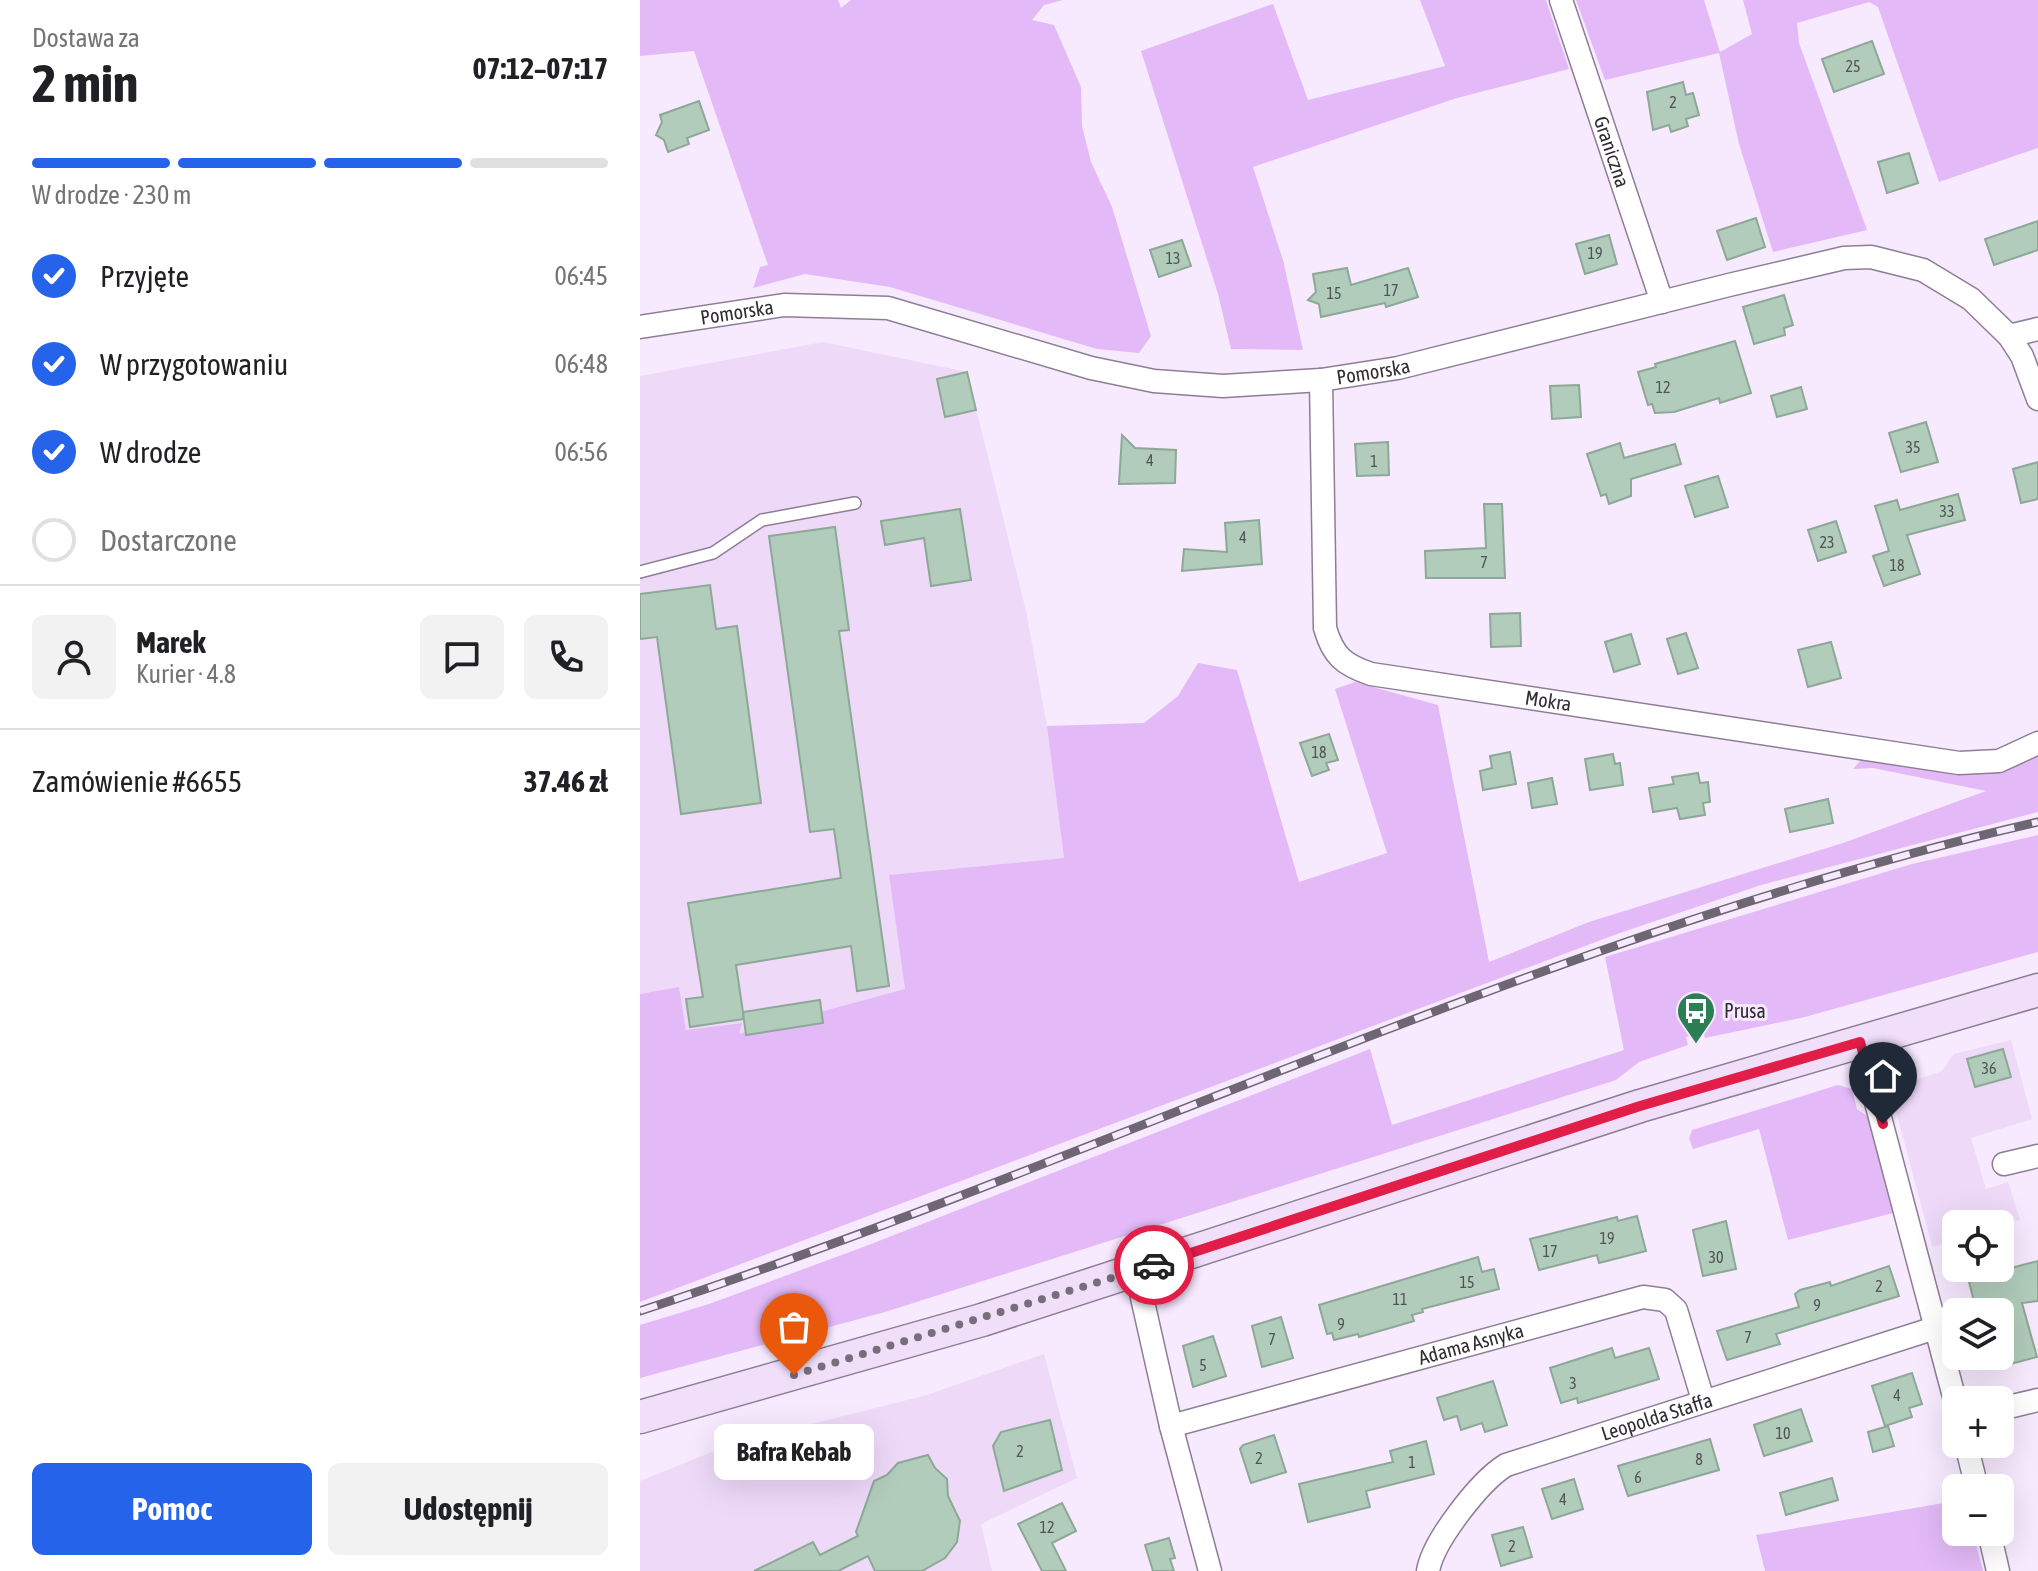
<!DOCTYPE html>
<html lang="pl">
<head>
<meta charset="utf-8">
<style>
  :root { --surface:#fff; --page:#f2f2f2; --text:#202124; --muted:#757577; --line:#e0e0e0; --accent:#2563eb }
  body { margin:0; font-family:"Asap Condensed",sans-serif; background:var(--page); color:var(--text); height:100vh; display:flex; flex-direction:column; font-size:30px; white-space:nowrap }
  * { box-sizing:border-box; margin:0 }
  p { font-size:26px; color:var(--muted) }
  .icon { flex:none; width:44px; height:44px; fill:none; stroke:currentColor; stroke-width:2; stroke-linecap:round; stroke-linejoin:round }
  .map { position:relative; flex:1; overflow:hidden }
  .details { display:flex; flex-direction:column; background:var(--surface); width:640px }
  .details>* { flex:none }
  .buttons { position:absolute; left:1302px; top:1210px; display:grid; gap:16px }
  .buttons a { display:grid; place-items:center; width:72px; height:72px; border-radius:12px; background:var(--surface); box-shadow:0 8px 32px #0002; font-size:40px }
  .pin { position:absolute; display:grid; place-items:center; width:68px; height:68px; color:#fff; margin:-82px -34px; border-radius:50% 50% 50% 0; rotate:-45deg; box-shadow:0 0 8px #0007 }
  .pin .icon { rotate:45deg }
  .courier { position:absolute; display:grid; place-items:center; width:80px; height:80px; margin:-40px; border:6px solid #e11d48; border-radius:50%; background:#fff; color:#222; box-shadow:0 2px 10px #0007 }
  .bubble { position:absolute; height:56px; border-radius:12px; background:var(--surface); box-shadow:0 8px 32px #0002; font-size:26px; font-weight:700; line-height:56px; text-align:center }
  .headline em { font-style:normal; font-weight:700 }
  .headline div { display:flex; flex-direction:column-reverse }
  .headline { display:flex; align-items:center; justify-content:space-between; height:136px; padding:0 32px }
  h1 { font-size:52px; font-weight:700; line-height:60px }
  .bar { display:grid; grid-template-columns:repeat(4,1fr); gap:12px 8px; align-content:center; height:96px; padding:0 32px }
  .bar i { height:10px; border-radius:6px; background:var(--line) }
  .bar .active { background:var(--accent) }
  .bar p { grid-column:span 4 }
  .line { display:flex; align-items:center; gap:20px; padding:0 32px; border-top:2px solid var(--line) }
  .line div { flex:1 }
  .round { display:grid; place-items:center; flex:none; width:84px; height:84px; border-radius:12px; background:var(--page) }
  ol { padding:0 32px; list-style:none }
  li { display:flex; align-items:center; gap:24px; height:88px }
  li p { margin-inline-start:auto }
  li .icon { padding:8px; border-radius:50%; background:var(--accent); color:#fff; stroke-width:4 }
  li:last-child { color:var(--muted) }
  li i { width:44px; height:44px; border:4px solid var(--line); border-radius:50% }
  .button { display:flex; gap:16px; margin-top:auto; padding:16px 32px }
  .button a { flex:1; height:92px; border-radius:12px; background:var(--accent); color:#fff; font-size:32px; font-weight:700; line-height:92px; text-align:center }
  .button a+a { background:var(--page); color:var(--text) }
  main { display:flex; flex:1; min-height:0 }
  .map>svg:first-child { display:block }
  .built { fill:#eed9f9 }
  .green { fill:#e3baf7 }
  .building { fill:#b1ccba; stroke:#8da896; stroke-width:2 }
  .lines { fill:none; stroke-linecap:round; stroke-linejoin:round }
  .lane-casing { stroke:#8d7e95; stroke-width:14 }
  .street-casing { stroke:#8d7e95; stroke-width:25 }
  .secondary-casing { stroke:#8d7e95; stroke-width:35 }
  .lane { stroke:#fff; stroke-width:11 }
  .street { stroke:#fff; stroke-width:22 }
  .secondary { stroke:#f1dffa; stroke-width:32 }
  .rail-casing { stroke:#6f6673; stroke-width:9 }
  .rail { stroke:#f7e9fe; stroke-width:6; stroke-dasharray:18; stroke-linecap:butt }
  .done { stroke:#766e7b; stroke-width:8; stroke-dasharray:0 14.4 }
  .route { stroke:#e11d48; stroke-width:10 }
  .labels { text-anchor:middle; stroke-width:6; stroke-linejoin:round; paint-order:stroke }
  .number-label { font-size:16px; fill:#515356 }
  .street-label { font-size:20px; fill:#312b34; stroke:#f7e9fe }
  .poi-label { font-size:20px; fill:#312b34; stroke:#f7e9fe; text-anchor:start }
</style>
</head>
<body>
<main>
<section class="details">
<div class="headline"><div><h1>2 min</h1><p>Dostawa za</p></div><em>07:12–07:17</em></div>
<div class="bar"><i class="active"></i><i class="active"></i><i class="active"></i><i></i><p>W drodze · 230 m</p></div>
<ol>
<li><svg class="icon" aria-label="check" viewBox="0 0 24 24"><path d="M5 12l5 5 9-10"/></svg>Przyjęte<p>06:45</p></li>
<li><svg class="icon" aria-label="check" viewBox="0 0 24 24"><path d="M5 12l5 5 9-10"/></svg>W przygotowaniu<p>06:48</p></li>
<li><svg class="icon" aria-label="check" viewBox="0 0 24 24"><path d="M5 12l5 5 9-10"/></svg>W drodze<p>06:56</p></li>
<li><i></i>Dostarczone</li>
</ol>
<div class="line" style="height:144px"><a class="round"><svg class="icon" aria-label="person" viewBox="0 0 24 24"><circle cx="12" cy="8" r="4"/><path d="M4 21q1-7 8-7t8 7"/></svg></a><div><b>Marek</b><p>Kurier · 4.8</p></div><a class="round"><svg class="icon" aria-label="chat" viewBox="0 0 24 24"><path d="M4 5h16v11H9l-5 4z"/></svg></a><a class="round"><svg class="icon" aria-label="phone" viewBox="0 0 24 24"><path d="M5 4h4l2 5-3 2q2 4 5 5l2-3 5 2v4C11 20 4 13 5 4z"/></svg></a></div>
<div class="line" style="height:104px"><div>Zamówienie #6655</div><b>37.46 zł</b></div>
<div class="button"><a>Pomoc</a><a>Udostępnij</a></div>
</section>
<div class="map">
<svg width="1398" height="1571" viewBox="0 0 1398 1571">
  <rect width="100%" height="100%" fill="#f7e9fe"/>
  <g class="built">
    <polygon points="183,342 327,372 386,611 407,726 424,858 249,875 265,989 98,1035 101,1023 46,1030 39,987 0,994 0,376"/>
    <polygon points="1371,1040 1392,1119 1331,1138 1346,1189 1368,1182 1380,1220 1360,1226 1316,1224 1316,1243 1292,1246 1255,1107 1268,1083 1302,1071 1314,1054"/>
    <polygon points="404,1354 437,1478 341,1524 352,1571 0,1571 0,1481 92,1444 287,1395"/>
  </g>
  <g class="green">
    <polygon points="0,0 198,0 201,8 211,0 423,0 404,5 392,20 414,25 441,87 442,126 451,162 472,207 511,336 499,353 457,349 250,287 165,274 113,288 120,267 128,265 54,51 0,56"/>
    <polygon points="780,0 906,0 929,69 817,98 613,167 643,260 663,350 591,349 578,294 501,51 633,4 668,100 805,66"/>
    <polygon points="936,0 1064,0 1080,52 1112,34 1103,0 1398,0 1398,148 1299,182 1238,7 1229,2 1157,23 1159,43 1227,230 1133,252 1099,144 1079,53 965,80"/>
    <polygon points="558,663 597,670 659,882 747,853 695,689 715,682 798,705 849,962 949,922 1203,843 1346,791 1233,768 1213,769 1227,753 1345,772 1398,750 1398,812 1121,885 977,934 0,1302 0,994 39,987 46,1030 102,1023 99,1034 265,989 249,875 424,858 407,726 504,723 538,696"/>
    <polygon points="1398,835 1398,952 1165,1017 1065,1038 1063,1031 1046,1037 1048,1045 999,1062 976,1080 245,1312 0,1378 0,1325 69,1304 226,1246 730,1049 752,1125 984,1050 965,957 1272,864"/>
    <polygon points="1198,1085 1212,1089 1217,1109 1234,1121 1257,1212 1148,1240 1119,1129 1053,1149 1049,1138 1052,1130"/>
    <polygon points="1316,1501 1316,1532 1333,1532 1343,1571 1125,1571 1116,1535"/>
  </g>
  <g class="building">
    <polygon points="1232,41 1244,74 1194,92 1182,59"/>
    <polygon points="1043,82 1046,95 1053,93 1059,115 1046,119 1048,126 1031,132 1029,125 1013,130 1007,92"/>
    <polygon points="59,101 69,130 47,138 49,144 28,152 24,140 16,135 22,122 20,115"/>
    <polygon points="1269,153 1278,183 1247,193 1238,162"/>
    <polygon points="1116,218 1125,247 1087,260 1077,231"/>
    <polygon points="1398,221 1398,250 1354,265 1345,239"/>
    <polygon points="969,235 977,264 945,274 936,244"/>
    <polygon points="542,240 551,266 519,277 510,250"/>
    <polygon points="707,268 711,285 768,268 778,297 746,307 745,303 681,317 679,304 668,300 676,292 673,274"/>
    <polygon points="1144,295 1153,325 1144,328 1145,335 1114,344 1103,307"/>
    <polygon points="1095,341 1111,393 1080,403 1079,398 1034,412 1015,413 1012,404 1008,405 998,372 1016,367 1015,364"/>
    <polygon points="327,372 336,410 305,417 297,379"/>
    <polygon points="939,385 941,417 912,419 910,386"/>
    <polygon points="1161,387 1167,409 1137,417 1131,396"/>
    <polygon points="1286,422 1298,462 1261,472 1249,433"/>
    <polygon points="482,435 495,448 536,450 535,483 479,484"/>
    <polygon points="748,442 749,475 717,476 715,444"/>
    <polygon points="980,443 984,458 1035,444 1041,464 991,479 991,496 969,504 966,494 961,496 947,454"/>
    <polygon points="1398,462 1398,499 1381,503 1373,469"/>
    <polygon points="1078,476 1088,507 1055,517 1045,486"/>
    <polygon points="1318,494 1325,520 1267,535 1280,574 1244,586 1233,556 1249,551 1235,506 1257,500 1260,510"/>
    <polygon points="844,504 862,504 865,578 786,578 785,551 846,548"/>
    <polygon points="320,509 331,580 291,586 284,538 245,545 241,521"/>
    <polygon points="619,520 622,564 542,571 544,549 587,552 585,523"/>
    <polygon points="1196,521 1206,552 1178,561 1168,530"/>
    <polygon points="195,527 209,630 199,631 249,986 217,991 211,946 96,965 104,1019 50,1027 46,999 63,997 48,903 201,878 194,829 170,832 129,536"/>
    <polygon points="70,585 76,629 97,626 121,803 41,814 17,637 0,639 0,594"/>
    <polygon points="880,613 881,646 851,647 850,614"/>
    <polygon points="1046,633 1058,668 1038,674 1027,639"/>
    <polygon points="991,634 1000,664 974,672 965,642"/>
    <polygon points="1191,642 1201,678 1168,687 1158,650"/>
    <polygon points="689,734 698,760 686,763 689,770 672,776 660,743"/>
    <polygon points="870,752 876,784 843,790 840,771 852,768 850,756"/>
    <polygon points="973,754 975,764 980,763 983,785 950,790 945,759"/>
    <polygon points="1058,773 1060,783 1068,782 1070,802 1063,803 1065,815 1040,819 1037,808 1013,812 1009,788 1034,784 1032,777"/>
    <polygon points="912,778 917,804 892,808 888,783"/>
    <polygon points="1188,799 1193,823 1150,832 1145,809"/>
    <polygon points="180,1000 183,1023 106,1035 103,1012"/>
    <polygon points="1363,1049 1371,1077 1335,1087 1327,1059"/>
    <polygon points="997,1216 1006,1251 959,1263 957,1255 899,1270 890,1239 977,1217 978,1221"/>
    <polygon points="1086,1221 1096,1269 1063,1276 1053,1230"/>
    <polygon points="838,1257 842,1272 854,1269 859,1289 782,1309 783,1312 772,1315 774,1321 719,1337 718,1334 694,1340 692,1333 687,1334 679,1305"/>
    <polygon points="1398,1261 1398,1301 1382,1303 1397,1357 1363,1366 1360,1309 1355,1310 1352,1301 1335,1305 1329,1282 1345,1278 1342,1268 1371,1268"/>
    <polygon points="1249,1266 1259,1296 1136,1334 1140,1344 1087,1360 1077,1331 1159,1307 1155,1294 1160,1290 1190,1282 1191,1286"/>
    <polygon points="641,1317 653,1358 622,1367 612,1326"/>
    <polygon points="573,1336 586,1376 553,1387 543,1346"/>
    <polygon points="972,1348 975,1358 1009,1348 1019,1379 938,1403 937,1398 921,1403 910,1368"/>
    <polygon points="1272,1373 1282,1404 1269,1408 1272,1417 1245,1426 1232,1386"/>
    <polygon points="853,1381 867,1425 845,1432 842,1423 821,1430 817,1416 804,1420 797,1398"/>
    <polygon points="1161,1409 1172,1441 1124,1456 1114,1425"/>
    <polygon points="410,1420 422,1470 364,1491 353,1446 361,1432"/>
    <polygon points="1248,1426 1254,1446 1233,1452 1228,1432"/>
    <polygon points="634,1435 646,1472 611,1483 600,1449 603,1445"/>
    <polygon points="1070,1439 1079,1470 988,1496 978,1466"/>
    <polygon points="786,1441 794,1474 726,1491 730,1507 668,1522 659,1484 753,1462 750,1451"/>
    <polygon points="288,1455 295,1468 307,1479 308,1496 320,1521 317,1542 305,1558 282,1571 235,1571 228,1556 198,1571 114,1571 173,1542 180,1555 218,1536 216,1532 234,1481 247,1475 258,1463"/>
    <polygon points="1192,1478 1198,1500 1146,1515 1140,1493"/>
    <polygon points="934,1479 943,1509 912,1519 902,1489"/>
    <polygon points="422,1503 436,1531 412,1543 426,1571 402,1571 378,1524"/>
    <polygon points="883,1527 892,1557 861,1566 852,1535"/>
    <polygon points="529,1538 535,1558 530,1559 534,1571 513,1571 505,1545"/>
  </g>
  <g class="lines">
    <g class="lane-casing">
      <polyline id="lane" points="0,572 73,553 122,520 215,503"/>
    </g>
    <g class="street-casing">
      <g id="street">
        <path id="s1" d="M 921,0 L 1022,302"/>
        <path id="s2" d="M 0,327 L 144,305 L 248,308 L 451,368 L 514,381 L 583,386 L 681,380 L 758,368 L 1089,285 L 1204,258 L 1231,257 L 1283,270 L 1331,299 L 1369,336 L 1382,356 L 1398,399"/>
        <polyline points="1369,336 1398,329"/>
        <path id="s3" d="M 681,380 L 685,628 C 693,656 704,665 731,674 L 1319,763 L 1359,761 L 1398,743"/>
        <polyline points="1220,1042 1316,1404"/>
        <polyline points="1364,1164 1398,1156"/>
        <path id="s4" d="M 496,1271 L 531,1426 L 1003,1297 L 1025,1300 L 1036,1310 L 1063,1400"/>
        <polyline points="1360,1409 1398,1400"/>
        <polyline points="531,1426 570,1571"/>
        <polyline points="1326,1444 1337,1488"/>
        <polyline points="1349,1532 1358,1571"/>
        <path id="s5" d="M 788,1571 C 793,1541 840,1481 866,1465 L 1295,1328"/>
      </g>
    </g>
    <g class="secondary-casing">
      <polyline id="secondary" points="0,1417 342,1320 1000,1106 1398,990"/>
    </g>
    <use href="#lane" class="lane"/>
    <use href="#street" class="street"/>
    <use href="#secondary" class="secondary"/>
    <g class="rail-casing">
      <path id="rail" d="M 0,1311 C 469,1157 915,932 1398,822"/>
    </g>
    <use href="#rail" class="rail"/>
  </g>
  <g class="lines">
    <polyline class="done" points="154,1375 514,1265"/>
    <polyline class="route" points="514,1265 1000,1106 1220,1042 1243,1124"/>
  </g>
  <defs>
    <g id="bus-pin" transform="scale(2)"><path d="M0 17L-7.5 6A9.5 9.5 0 1 1 7.5 6Z" fill="#2b8053" stroke="#f7e9fe"/><path d="M-5-6H5V4H4V6H2V4H-2V6H-4V4H-5ZM-3.5-4V0h7V-4ZM-3.5 1.2v1.5H-2V1.2ZM2 1.2v1.5H3.5V1.2Z" fill="#fff"/></g>
  </defs>
  <g fill-rule="evenodd">
    <use href="#bus-pin" x="1056" y="1011"/>
  </g>
  <g class="labels">
    <g class="number-label">
      <text x="1213" y="72">25</text>
      <text x="1033" y="108">2</text>
      <text x="955" y="259">19</text>
      <text x="533" y="264">13</text>
      <text x="751" y="296">17</text>
      <text x="694" y="299">15</text>
      <text x="1023" y="393">12</text>
      <text x="1273" y="453">35</text>
      <text x="510" y="466">4</text>
      <text x="734" y="467">1</text>
      <text x="1307" y="517">33</text>
      <text x="603" y="543">4</text>
      <text x="1187" y="548">23</text>
      <text x="844" y="568">7</text>
      <text x="1257" y="571">18</text>
      <text x="679" y="758">18</text>
      <text x="1349" y="1074">36</text>
      <text x="967" y="1244">19</text>
      <text x="910" y="1257">17</text>
      <text x="1076" y="1263">30</text>
      <text x="827" y="1288">15</text>
      <text x="1239" y="1292">2</text>
      <text x="760" y="1305">11</text>
      <text x="1177" y="1311">9</text>
      <text x="701" y="1330">9</text>
      <text x="1108" y="1343">7</text>
      <text x="632" y="1345">7</text>
      <text x="563" y="1371">5</text>
      <text x="933" y="1389">3</text>
      <text x="1257" y="1401">4</text>
      <text x="1143" y="1439">10</text>
      <text x="380" y="1457">2</text>
      <text x="619" y="1464">2</text>
      <text x="1059" y="1465">8</text>
      <text x="772" y="1468">1</text>
      <text x="998" y="1483">6</text>
      <text x="923" y="1505">4</text>
      <text x="407" y="1533">12</text>
      <text x="872" y="1552">2</text>
    </g>
    <g class="street-label">
      <text dy="7" stroke="none"><textPath href="#s1" startOffset="160">Graniczna</textPath></text>
      <text dy="7" stroke="none"><textPath href="#s2" startOffset="98">Pomorska</textPath></text>
      <text dy="7" stroke="none"><textPath href="#s2" startOffset="746">Pomorska</textPath></text>
      <text dy="7" stroke="none"><textPath href="#s3" startOffset="496">Mokra</textPath></text>
      <text dy="7" stroke="none"><textPath href="#s4" startOffset="470">Adama Asnyka</textPath></text>
      <text dy="7" stroke="none"><textPath href="#s5" startOffset="292">Leopolda Staffa</textPath></text>
    </g>
    <g class="poi-label">
      <text x="1084" y="1018">Prusa</text>
    </g>
  </g>
</svg>
<div class="buttons">
<a><svg class="icon" aria-label="locate" viewBox="0 0 24 24"><circle cx="12" cy="12" r="6"/><path d="M12 2v4M12 18v4M2 12h4M18 12h4"/></svg></a>
<a><svg class="icon" aria-label="layers" viewBox="0 0 24 24"><path d="M12 4l9 5-9 5-9-5zM3 14l9 5 9-5"/></svg></a>
<a>+</a>
<a>−</a>
</div>
<div class="pin" style="left:154px;top:1375px;background:#ea580c"><svg class="icon" aria-label="bag" viewBox="0 0 24 24"><path d="M5 8h14l-1 12H6zM9 8a3 3 0 0 1 6 0"/></svg></div>
<div class="pin" style="left:1243px;top:1124px;background:#1f2937"><svg class="icon" aria-label="home" viewBox="0 0 24 24"><path d="M3 11l9-7 9 7M6 9v11h12V9"/></svg></div>
<div class="courier" style="left:514px;top:1265px"><svg class="icon" aria-label="car" viewBox="0 0 24 24"><path d="M5 17H2v-5l4-1 3-4h7l3 4 3 1v5h-3M9 17h6M6 11h13"/><circle cx="7" cy="17" r="2"/><circle cx="17" cy="17" r="2"/></svg></div>
<div class="bubble" style="left:74px;top:1424px;width:160px">Bafra Kebab</div>
</div>
</main>
</body>
</html>
